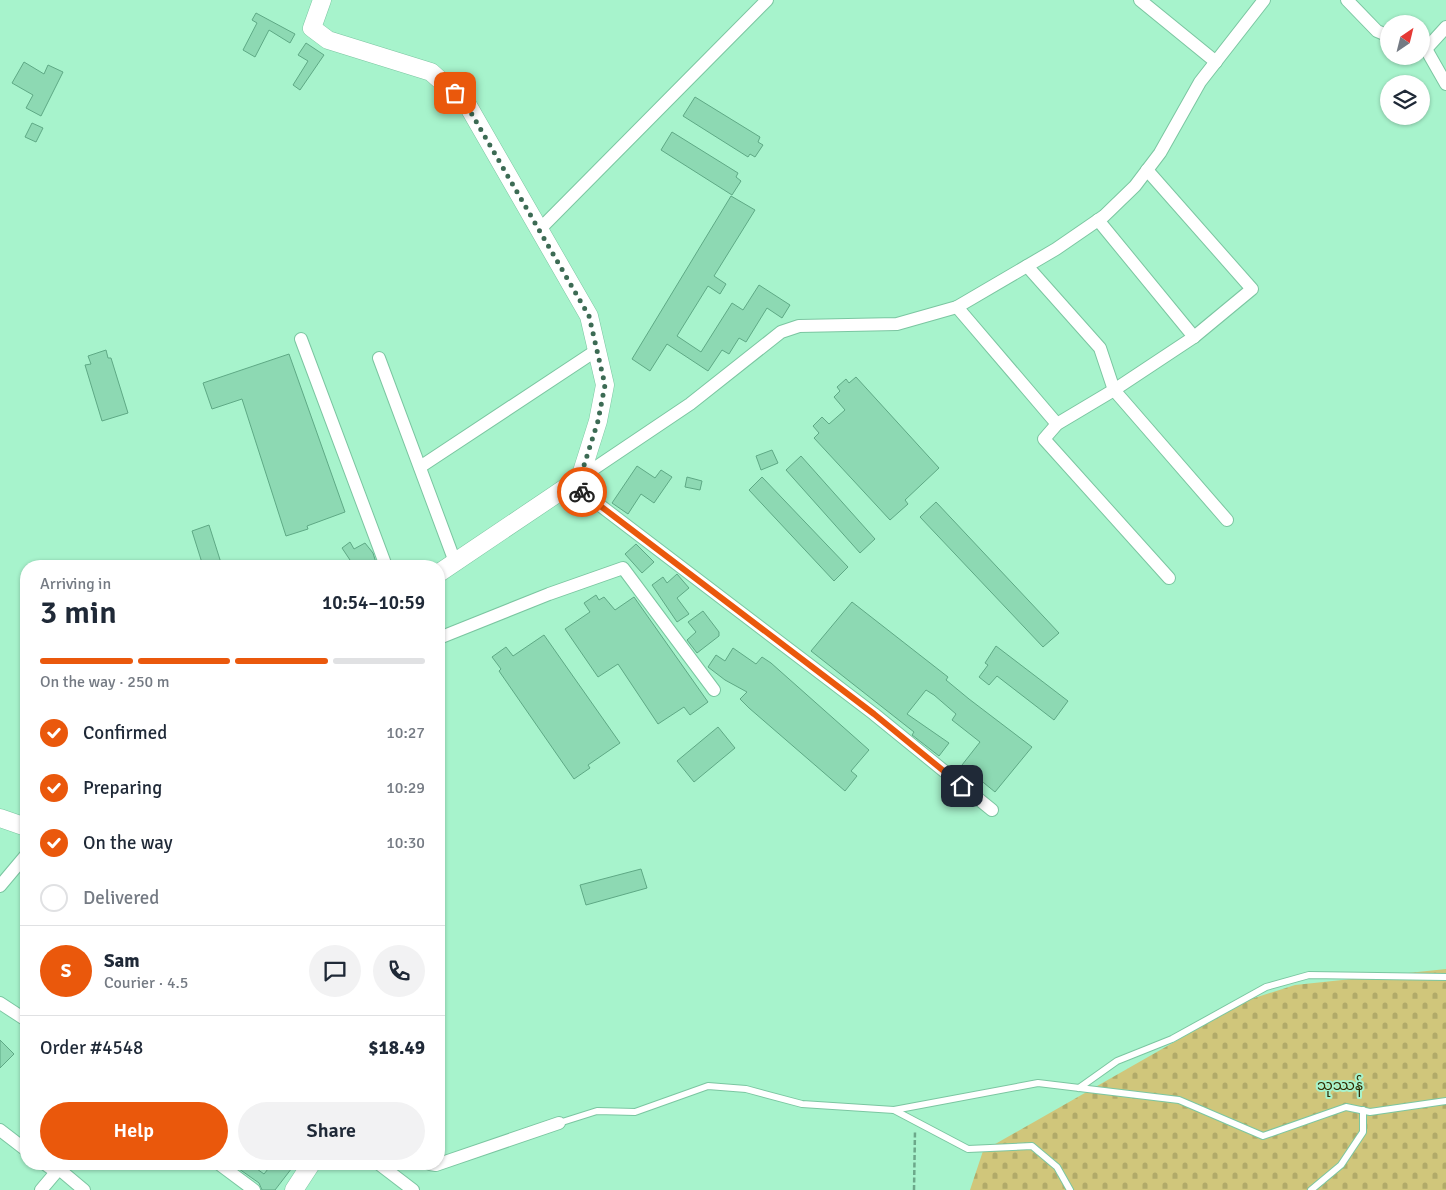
<!DOCTYPE html>
<html lang="en">
<head>
<meta charset="utf-8">
<style>
  :root { --surface:#fff; --page:#f2f2f3; --text:#1f2937; --muted:#747a83; --line:#e0e1e3; --accent:#ea580c }
  body { margin:0; font-family:Signika,"Noto Sans Myanmar",sans-serif; background:var(--page); color:var(--text); height:100vh; display:flex; flex-direction:column; font-size:19px; white-space:nowrap }
  * { box-sizing:border-box; margin:0 }
  p { font-size:16px; color:var(--muted) }
  .icon { flex:none; width:28px; height:28px; fill:none; stroke:currentColor; stroke-width:2; stroke-linecap:round; stroke-linejoin:round }
  .map { position:relative; flex:1; overflow:hidden }
  .details { position:absolute; left:20px; top:560px; width:425px; height:610px; display:flex; flex-direction:column; background:var(--surface); border-radius:20px; box-shadow:0 1px 4px #0004 }
  .details>* { flex:none }
  .needle { width:32px; rotate:35deg }
  .fabs { position:absolute; left:1380px; top:15px; display:grid; gap:10px }
  .fabs a { display:grid; place-items:center; width:50px; height:50px; border-radius:50%; background:var(--surface); box-shadow:0 1px 4px #0004; font-size:25px }
  .pin { position:absolute; display:grid; place-items:center; width:42px; height:42px; color:#fff; margin:-21px; border-radius:10px; box-shadow:0 2px 8px #0006 }
  .courier { position:absolute; display:grid; place-items:center; width:50px; height:50px; margin:-25px; border:4px solid #ea580c; border-radius:50%; background:#fff; color:#222; box-shadow:0 1px 6px #0007 }
  .head em { font-style:normal; font-weight:600 }
  .head div { display:flex; flex-direction:column-reverse }
  .head { display:flex; align-items:center; justify-content:space-between; height:85px; padding:0 20px }
  h1 { font-size:32px; font-weight:600; line-height:38px }
  .bar { display:grid; grid-template-columns:repeat(4,1fr); gap:8px 5px; align-content:center; height:60px; padding:0 20px }
  .bar i { height:6px; border-radius:4px; background:var(--line) }
  .bar .selected { background:var(--accent) }
  .bar p { grid-column:span 4 }
  .line { display:flex; align-items:center; gap:12px; padding:0 20px; border-top:1px solid var(--line) }
  .line div { flex:1 }
  .round { display:grid; place-items:center; flex:none; width:52px; height:52px; border-radius:26px; background:var(--page) }
  ol { padding:0 20px; list-style:none }
  li { display:flex; align-items:center; gap:15px; height:55px }
  li p { margin-inline-start:auto }
  li .icon { padding:5px; border-radius:50%; background:var(--accent); color:#fff; stroke-width:4 }
  li:last-child { color:var(--muted) }
  li i { width:28px; height:28px; border:2px solid var(--line); border-radius:50% }
  .action { display:flex; gap:10px; margin-top:auto; padding:10px 20px }
  .action a { flex:1; height:58px; border-radius:30px; background:var(--accent); color:#fff; font-size:20px; font-weight:600; line-height:58px; text-align:center }
  .action a+a { background:var(--page); color:var(--text) }
  .map>svg:first-child { display:block }
  .cemetery { fill:url(#cemetery-stones) }
  .building { fill:#8dd9b3; stroke:#5ea985 }
  .lines { fill:none; stroke-linecap:round; stroke-linejoin:round }
  .lane-casing { stroke:#7bc6a1; stroke-width:8 }
  .street-casing { stroke:#7bc6a1; stroke-width:14 }
  .secondary-casing { stroke:#7bc6a1; stroke-width:19 }
  .path { stroke:#6ca88a; stroke-width:2.5; stroke-dasharray:5 2.5; stroke-linecap:butt }
  .lane { stroke:#fff; stroke-width:6 }
  .street { stroke:#fff; stroke-width:12 }
  .secondary { stroke:#fff; stroke-width:18 }
  .done { stroke:#3c6b54; stroke-width:5; stroke-dasharray:0 9 }
  .route { stroke:#ea580c; stroke-width:6 }
  .labels { text-anchor:middle; stroke-width:4; stroke-linejoin:round; paint-order:stroke }
  .park-label { font-size:14px; fill:#302a01; stroke:#a7f3cc }
</style>
</head>
<body>
<div class="map">
<svg width="1446" height="1190" viewBox="0 0 1446 1190">
  <defs>
    <pattern id="cemetery-stones" width="16" height="16" patternUnits="userSpaceOnUse" patternTransform="scale(1.25)"><rect width="16" height="16" fill="#d0c67b"/><path d="M2 7V4a2 2 0 0 1 4 0v3zM10 15v-3a2 2 0 0 1 4 0v3z" fill="#b1aa69"/></pattern>
  </defs>
  <rect width="100%" height="100%" fill="#a7f3cc"/>
  <polygon class="cemetery" points="1446,969 1446,1190 970,1190 983,1151 1248,1000 1295,985"/>
  <g class="building">
    <polygon points="256,13 295,34 290,43 269,30 255,57 243,50 257,23 252,20"/>
    <polygon points="306,43 324,55 300,90 293,85 308,61 298,55"/>
    <polygon points="24,62 44,74 48,65 63,72 41,116 26,108 33,95 12,83"/>
    <polygon points="695,97 760,137 758,142 763,145 755,157 750,154 748,157 683,116"/>
    <polygon points="32,123 43,128 36,142 25,137"/>
    <polygon points="672,132 738,173 736,177 741,181 732,195 661,150"/>
    <polygon points="731,196 755,210 714,276 726,284 720,294 708,286 677,336 701,352 732,303 743,310 759,285 790,305 782,318 767,308 746,342 739,338 729,354 722,350 708,371 667,344 650,371 632,359"/>
    <polygon points="106,350 108,358 111,358 128,413 102,421 85,365 91,364 88,356"/>
    <polygon points="289,354 345,512 307,526 308,529 286,536 242,399 212,409 203,383"/>
    <polygon points="856,377 939,468 905,500 908,504 890,520 814,438 819,433 813,426 822,417 829,424 845,410 834,397 840,391 837,387 846,379 849,383"/>
    <polygon points="772,450 778,463 761,470 756,456"/>
    <polygon points="801,456 875,539 860,553 786,470"/>
    <polygon points="637,466 655,478 661,470 672,477 654,503 641,494 628,514 612,503"/>
    <polygon points="687,477 702,481 700,490 685,487"/>
    <polygon points="762,477 848,567 834,581 749,490"/>
    <polygon points="936,502 1059,633 1043,647 920,517"/>
    <polygon points="209,525 222,566 203,566 192,531"/>
    <polygon points="350,542 354,549 365,543 373,553 377,566 340,566 350,560 342,548"/>
    <polygon points="636,544 654,562 642,573 625,554"/>
    <polygon points="677,574 689,588 677,598 689,614 677,622 652,585 663,577 667,583"/>
    <polygon points="596,595 599,600 604,597 615,610 634,597 708,702 690,715 684,707 658,724 618,664 598,677 565,629 590,612 584,603"/>
    <polygon points="852,602 948,677 946,680 969,699 1032,747 995,792 962,765 980,742 952,720 956,714 934,695 926,690 907,714 949,743 939,756 912,735 914,732 811,651"/>
    <polygon points="703,611 719,632 719,636 697,653 687,640 696,632 688,622"/>
    <polygon points="544,635 620,743 588,765 590,768 574,779 499,671 501,669 492,657 506,647 513,656"/>
    <polygon points="996,646 1068,701 1054,720 997,676 989,685 979,677 988,665 985,663"/>
    <polygon points="733,648 756,664 762,657 771,663 869,750 851,771 857,776 845,791 749,708 740,699 747,692 725,680 708,667 716,655 725,661"/>
    <polygon points="718,727 735,748 694,782 677,761"/>
    <polygon points="641,869 647,888 586,905 580,885"/>
    <polygon points="0,1040 14,1054 0,1068"/>
    <polygon points="232,1164 250,1164 264,1174 272,1164 295,1164 275,1190 262,1190 259,1183"/>
  </g>
  <g class="lines">
    <g class="lane-casing">
      <g id="lane">
        <polyline points="1079,1088 1117,1061 1172,1039 1266,987 1309,975 1446,977"/>
        <polyline points="894,1110 1038,1083 1179,1100 1263,1136 1346,1107 1370,1112 1446,1101"/>
        <polyline points="559,1123 597,1111 635,1112 708,1086 746,1089 802,1104 894,1110 968,1149 1032,1146 1057,1167 1070,1190"/>
        <polyline points="1311,1190 1341,1165 1363,1132 1363,1110"/>
      </g>
    </g>
    <g class="street-casing">
      <g id="street">
        <polyline points="1140,0 1216,62"/>
        <polyline points="1347,0 1377,31 1389,36"/>
        <polyline points="1421,48 1426,49 1446,84"/>
        <polyline points="1426,49 1446,27"/>
        <polyline points="1147,170 1252,289 1194,337 1114,390 1057,424 1044,439 1169,578"/>
        <polyline points="1098,220 1194,337"/>
        <polyline points="539,230 767,0"/>
        <polyline points="1027,266 1100,348 1114,390 1227,520"/>
        <polyline points="957,307 1057,424"/>
        <polyline points="301,339 386,566"/>
        <polyline points="379,358 455,562"/>
        <polyline points="420,467 597,350"/>
        <polyline points="580,478 690,404 781,332 799,326 897,324 957,307 1056,249 1104,216 1135,186 1160,153 1200,82 1264,0"/>
        <polyline points="572,484 874,714 992,810"/>
        <polyline points="439,638 549,594 623,568 714,690"/>
        <polyline points="0,886 26,855"/>
        <polyline points="0,1003 26,1020"/>
        <polyline points="0,1130 26,1150"/>
        <polyline points="45,1164 56,1172"/>
        <polyline points="219,1164 254,1190"/>
        <polyline points="379,1164 413,1190"/>
        <polyline points="430,1164 436,1165 559,1123"/>
        <polyline points="59,1169 84,1190"/>
        <polyline points="41,1190 63,1164"/>
      </g>
    </g>
    <g class="secondary-casing">
      <g id="secondary">
        <polyline points="322,0 312,28 328,40 431,72 467,104 589,316 605,385 598,421 580,478 439,573"/>
        <polyline points="0,818 26,827"/>
        <polyline points="294,1190 311,1164"/>
      </g>
    </g>
    <polyline class="path" points="914,1190 915,1131"/>
    <use href="#lane" class="lane"/>
    <use href="#street" class="street"/>
    <use href="#secondary" class="secondary"/>
  </g>
  <g class="lines">
    <polyline class="done" points="455,93 466,104 589,316 605,385 598,421 580,478 572,484 582,492"/>
    <polyline class="route" points="582,492 874,714 962,786"/>
  </g>
  <g class="labels">
    <g class="park-label">
      <text x="1340" y="1090">သုဿန်</text>
    </g>
  </g>
</svg>
<div class="fabs">
<a><svg class="needle" viewBox="-14 -14 28 28"><path d="M0-13l5 13h-10z" fill="#e53935"/><path d="M0 13l5-13h-10z" fill="#747a83"/></svg></a>
<a><svg class="icon" aria-label="layers" viewBox="0 0 24 24"><path d="M12 4l9 5-9 5-9-5zM3 14l9 5 9-5"/></svg></a>
</div>
<div class="pin" style="left:455px;top:93px;background:#ea580c"><svg class="icon" aria-label="bag" viewBox="0 0 24 24"><path d="M5 8h14l-1 12H6zM9 8a3 3 0 0 1 6 0"/></svg></div>
<div class="pin" style="left:962px;top:786px;background:#1f2937"><svg class="icon" aria-label="home" viewBox="0 0 24 24"><path d="M3 11l9-7 9 7M6 9v11h12V9"/></svg></div>
<div class="courier" style="left:582px;top:492px"><svg class="icon" aria-label="bike" viewBox="0 0 24 24"><circle cx="6" cy="16" r="4"/><circle cx="18" cy="16" r="4"/><path d="M6 16l4-8h5l3 8M10 8l3 8H6M13 5h3"/></svg></div>
<section class="details">
<div class="head"><div><h1>3 min</h1><p>Arriving in</p></div><em>10:54–10:59</em></div>
<div class="bar"><i class="selected"></i><i class="selected"></i><i class="selected"></i><i></i><p>On the way · 250 m</p></div>
<ol>
<li><svg class="icon" aria-label="check" viewBox="0 0 24 24"><path d="M5 12l5 5 9-10"/></svg>Confirmed<p>10:27</p></li>
<li><svg class="icon" aria-label="check" viewBox="0 0 24 24"><path d="M5 12l5 5 9-10"/></svg>Preparing<p>10:29</p></li>
<li><svg class="icon" aria-label="check" viewBox="0 0 24 24"><path d="M5 12l5 5 9-10"/></svg>On the way<p>10:30</p></li>
<li><i></i>Delivered</li>
</ol>
<div class="line" style="height:90px"><b class="round" style="background:var(--accent);color:#fff">S</b><div><b>Sam</b><p>Courier · 4.5</p></div><a class="round"><svg class="icon" aria-label="chat" viewBox="0 0 24 24"><path d="M4 5h16v11H9l-5 4z"/></svg></a><a class="round"><svg class="icon" aria-label="phone" viewBox="0 0 24 24"><path d="M5 4h4l2 5-3 2q2 4 5 5l2-3 5 2v4C11 20 4 13 5 4z"/></svg></a></div>
<div class="line" style="height:65px"><div>Order #4548</div><b>$18.49</b></div>
<div class="action"><a>Help</a><a>Share</a></div>
</section>
</div>
</body>
</html>
